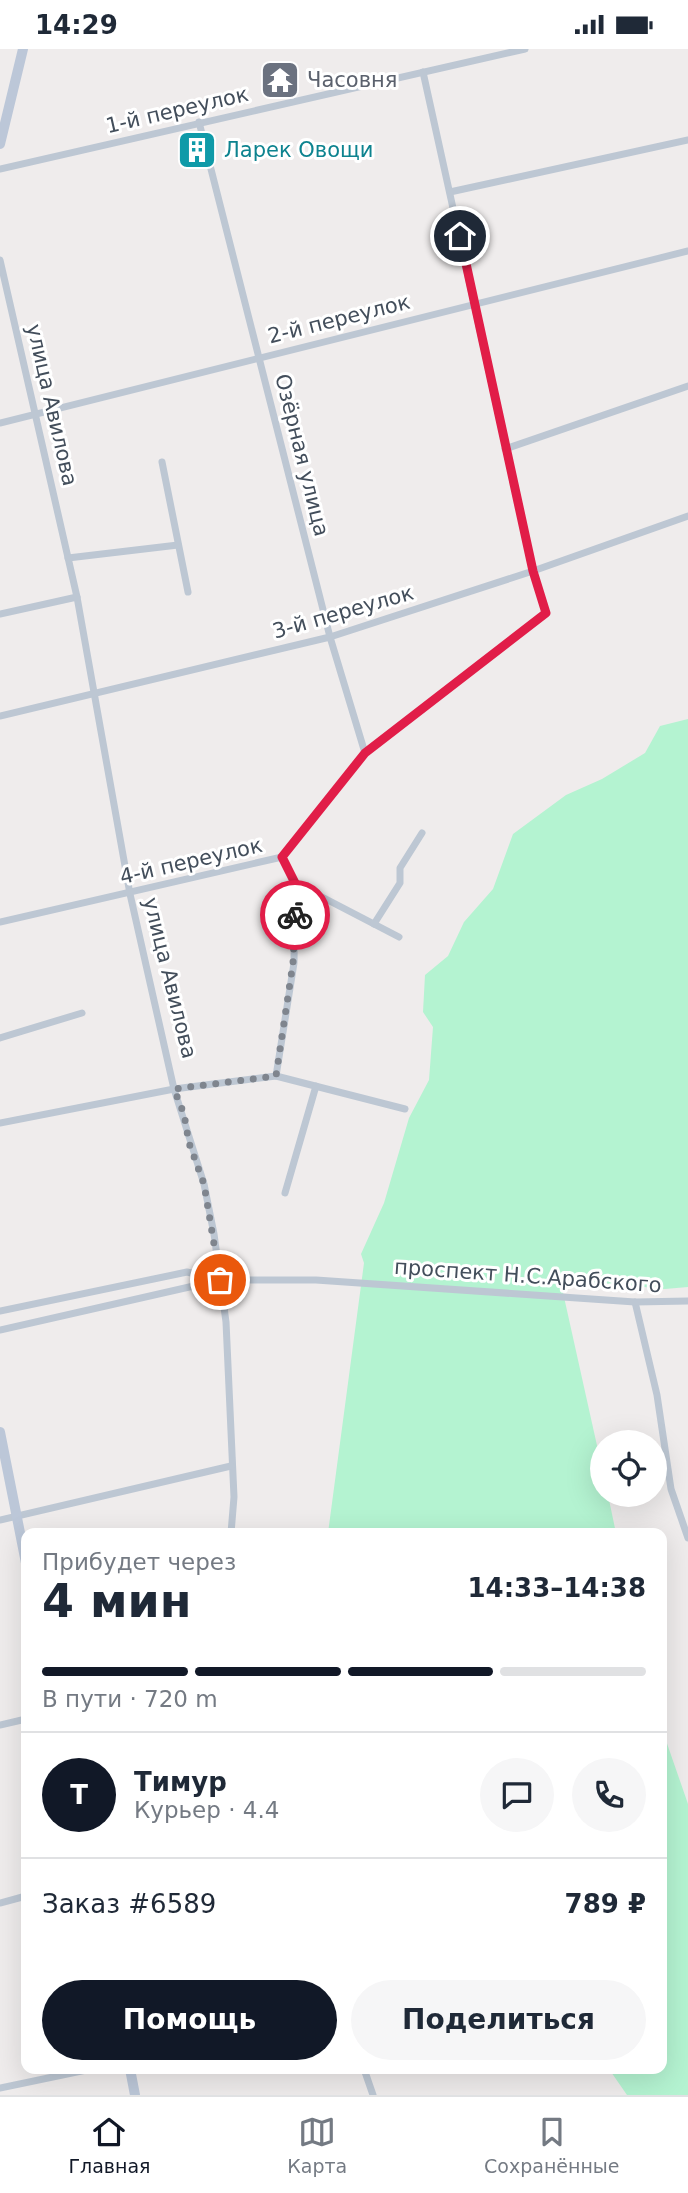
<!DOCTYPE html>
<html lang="ru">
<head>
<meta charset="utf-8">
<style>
  :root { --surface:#fff; --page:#f6f6f7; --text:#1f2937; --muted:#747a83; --line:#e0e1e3; --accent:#111827 }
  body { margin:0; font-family:"DejaVu Sans",sans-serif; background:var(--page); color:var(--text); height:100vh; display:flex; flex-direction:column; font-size:26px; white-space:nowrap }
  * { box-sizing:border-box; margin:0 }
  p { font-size:23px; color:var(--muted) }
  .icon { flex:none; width:38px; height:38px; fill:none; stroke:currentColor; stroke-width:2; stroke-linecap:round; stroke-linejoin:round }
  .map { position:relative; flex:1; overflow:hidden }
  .sheet { position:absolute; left:21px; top:1479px; width:646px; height:546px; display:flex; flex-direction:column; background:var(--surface); border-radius:14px; box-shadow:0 7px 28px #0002 }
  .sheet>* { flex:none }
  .buttons { position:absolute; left:590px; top:1381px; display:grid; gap:14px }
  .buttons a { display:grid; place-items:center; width:77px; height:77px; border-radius:50%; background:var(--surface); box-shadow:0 7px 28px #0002; font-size:35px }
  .pin { position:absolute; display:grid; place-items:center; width:60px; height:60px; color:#fff; margin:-30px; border:4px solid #fff; border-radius:50%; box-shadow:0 2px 7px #0007 }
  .courier { position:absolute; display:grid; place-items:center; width:70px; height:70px; margin:-35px; border:5px solid #e11d48; border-radius:50%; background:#fff; color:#222; box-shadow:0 2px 9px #0007 }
  .headline em { font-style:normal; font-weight:700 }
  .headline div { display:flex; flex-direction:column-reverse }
  .headline { display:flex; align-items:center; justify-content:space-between; height:119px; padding:0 21px }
  h1 { font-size:46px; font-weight:700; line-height:52px }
  .bar { display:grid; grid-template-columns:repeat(4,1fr); gap:10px 7px; align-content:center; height:84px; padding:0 21px }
  .bar i { height:9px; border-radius:5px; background:var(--line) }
  .bar .current { background:var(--accent) }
  .bar p { grid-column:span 4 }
  .line { display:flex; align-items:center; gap:18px; padding:0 21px; border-top:2px solid var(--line) }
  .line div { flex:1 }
  .round { display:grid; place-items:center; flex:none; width:74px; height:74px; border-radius:37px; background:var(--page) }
  .action { display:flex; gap:14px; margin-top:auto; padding:14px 21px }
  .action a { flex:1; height:80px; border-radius:42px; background:var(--accent); color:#fff; font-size:28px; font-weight:700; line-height:80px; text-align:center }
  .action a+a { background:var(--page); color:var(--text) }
  .status { display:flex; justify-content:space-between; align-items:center; height:49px; padding:0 35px; background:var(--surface); direction:ltr }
  .status svg { height:19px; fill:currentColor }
  .tabs { display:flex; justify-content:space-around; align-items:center; height:98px; border-top:2px solid var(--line); background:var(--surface); font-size:19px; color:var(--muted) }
  .tabs a { display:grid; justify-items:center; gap:4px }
  .tabs .current { color:var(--accent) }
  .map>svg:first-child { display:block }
  .green { fill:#b4f3d1 }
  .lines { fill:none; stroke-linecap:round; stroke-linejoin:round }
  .minor { stroke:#bdc7d3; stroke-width:7 }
  .secondary { stroke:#bcc7d8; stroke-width:10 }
  .done { stroke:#7f858e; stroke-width:7; stroke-dasharray:0 12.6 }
  .route { stroke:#e11d48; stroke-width:9 }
  .labels { text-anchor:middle; stroke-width:6; stroke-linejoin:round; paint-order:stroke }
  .worship-label { font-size:21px; fill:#5b616d; stroke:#fff; text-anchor:start }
  .street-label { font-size:21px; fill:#434e5b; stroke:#fff }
  .culture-label { font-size:21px; fill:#0d838f; stroke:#fff; text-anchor:start }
</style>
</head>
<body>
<div class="status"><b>14:29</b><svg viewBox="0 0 49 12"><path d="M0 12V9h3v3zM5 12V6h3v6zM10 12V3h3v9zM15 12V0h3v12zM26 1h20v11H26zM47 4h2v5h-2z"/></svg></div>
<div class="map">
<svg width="688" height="2046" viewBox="0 0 688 2046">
  <rect width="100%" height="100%" fill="#efecec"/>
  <g class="green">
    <polygon points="688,670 688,1238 665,1240 560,1230 602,1419 602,1446 608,1446 616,1484 328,1484 364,1214 361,1205 384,1154 409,1069 429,1031 433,978 423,963 425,926 448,907 464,873 493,840 513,785 566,746 602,730 645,704 660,677"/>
    <polygon points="662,1680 688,1755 688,2046 627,2046 609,2020 662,2020"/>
  </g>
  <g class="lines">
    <g class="minor">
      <polyline points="199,73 330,588 365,704"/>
      <polyline points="0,120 525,0"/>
      <polyline points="450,143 688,91"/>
      <polyline points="0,211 77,548 130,845 174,1040 204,1135 214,1185 226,1273 234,1448 231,1484"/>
      <polyline points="0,374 688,202"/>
      <polyline points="505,400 688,337"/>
      <polyline points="162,413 188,543"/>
      <polyline points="68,509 178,496"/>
      <polyline points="0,565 77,548"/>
      <polyline points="0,667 330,588 533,522 688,467"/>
      <polyline points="282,808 295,834 399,888"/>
      <polyline points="0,873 282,808 365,704 546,564 533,522 423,23"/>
      <polyline points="374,875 400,834 400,819 422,784"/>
      <polyline points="0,989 82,964"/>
      <polyline points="276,1027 294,914 295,834"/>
      <polyline points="0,1074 174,1040 276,1027 405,1060"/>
      <polyline points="285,1144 316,1037"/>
      <polyline points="635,1253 657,1346 671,1440 688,1489"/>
      <polyline points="0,1262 187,1223 216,1230"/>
      <polyline points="0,1281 220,1231 316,1231 635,1253 688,1252"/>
      <polyline points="0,1471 231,1417"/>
      <polyline points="0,1676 26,1670"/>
      <polyline points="0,1854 26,1847"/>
      <polyline points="364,2020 373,2046"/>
      <polyline points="0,2039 91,2020"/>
    </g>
    <g class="secondary">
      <polyline points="0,95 23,0"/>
      <polyline points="0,1383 26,1514"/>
      <polyline points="130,2020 135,2046"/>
    </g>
  </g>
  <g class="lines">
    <polyline class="done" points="220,1231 204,1135 189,1094 184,1065 174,1040 276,1027 293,914 295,866"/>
    <polyline class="route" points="295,866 295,834 282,808 365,704 546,564 533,522 460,187"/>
  </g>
  <defs>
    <g id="temple-square" transform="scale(2.0125)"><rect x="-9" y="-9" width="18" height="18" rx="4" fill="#6b7280" stroke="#fff"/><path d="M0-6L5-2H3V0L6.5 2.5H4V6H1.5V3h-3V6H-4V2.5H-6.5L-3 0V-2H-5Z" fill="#fff"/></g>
    <g id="building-square" transform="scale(2.0125)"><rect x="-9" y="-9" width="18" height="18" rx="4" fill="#0f9aa8" stroke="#fff"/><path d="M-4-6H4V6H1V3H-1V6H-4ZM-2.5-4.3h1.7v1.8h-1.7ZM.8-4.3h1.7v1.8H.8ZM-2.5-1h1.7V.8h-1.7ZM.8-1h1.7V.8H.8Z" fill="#fff"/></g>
  </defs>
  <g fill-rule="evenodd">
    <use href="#temple-square" x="280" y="31"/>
    <use href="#building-square" x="197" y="101"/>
  </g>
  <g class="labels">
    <g class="worship-label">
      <text x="307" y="38">Часовня</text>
    </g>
    <g class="street-label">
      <text transform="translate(177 61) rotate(-13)" y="7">1-й переулок</text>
      <text transform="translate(339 270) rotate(-14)" y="7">2-й переулок</text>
      <text transform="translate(52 356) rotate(77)" y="7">улица Авилова</text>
      <text transform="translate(302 406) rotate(76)" y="7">Озёрная улица</text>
      <text transform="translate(343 563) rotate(-16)" y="7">3-й переулок</text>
      <text transform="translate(191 812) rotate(-13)" y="7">4-й переулок</text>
      <text transform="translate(170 929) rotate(76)" y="7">улица Авилова</text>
      <text transform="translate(528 1227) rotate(4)" y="7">проспект Н.С.Арабского</text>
    </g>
    <g class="culture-label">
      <text x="224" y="108">Ларек Овощи</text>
    </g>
  </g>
</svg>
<div class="buttons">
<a><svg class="icon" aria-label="locate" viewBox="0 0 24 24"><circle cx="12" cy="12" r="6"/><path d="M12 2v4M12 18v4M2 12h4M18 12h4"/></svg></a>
</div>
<div class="pin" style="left:220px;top:1231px;background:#ea580c"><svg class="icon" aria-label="bag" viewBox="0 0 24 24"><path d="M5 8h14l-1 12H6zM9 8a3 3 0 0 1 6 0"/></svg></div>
<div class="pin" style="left:460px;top:187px;background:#1f2937"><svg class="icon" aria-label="home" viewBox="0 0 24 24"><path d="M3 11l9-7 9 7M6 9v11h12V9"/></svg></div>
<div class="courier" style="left:295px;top:866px"><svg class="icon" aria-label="bike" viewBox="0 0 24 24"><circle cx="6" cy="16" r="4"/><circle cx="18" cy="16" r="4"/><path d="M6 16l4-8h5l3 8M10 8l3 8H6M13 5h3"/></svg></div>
<section class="sheet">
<div class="headline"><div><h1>4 мин</h1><p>Прибудет через</p></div><em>14:33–14:38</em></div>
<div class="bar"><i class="current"></i><i class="current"></i><i class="current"></i><i></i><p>В пути · 720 m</p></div>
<div class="line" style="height:126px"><b class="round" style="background:var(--accent);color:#fff">Т</b><div><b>Тимур</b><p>Курьер · 4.4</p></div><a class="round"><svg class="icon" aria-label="chat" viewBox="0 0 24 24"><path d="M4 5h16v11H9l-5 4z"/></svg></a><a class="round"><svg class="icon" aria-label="phone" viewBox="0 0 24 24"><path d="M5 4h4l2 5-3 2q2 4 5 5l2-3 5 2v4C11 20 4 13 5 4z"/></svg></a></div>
<div class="line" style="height:91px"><div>Заказ #6589</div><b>789 ₽</b></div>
<div class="action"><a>Помощь</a><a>Поделиться</a></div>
</section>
</div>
<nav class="tabs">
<a class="current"><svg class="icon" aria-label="home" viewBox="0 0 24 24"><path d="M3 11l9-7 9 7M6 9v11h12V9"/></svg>Главная</a>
<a><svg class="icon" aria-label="map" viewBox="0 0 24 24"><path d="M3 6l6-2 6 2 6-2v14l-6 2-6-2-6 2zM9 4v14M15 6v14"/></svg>Карта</a>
<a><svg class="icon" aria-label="saved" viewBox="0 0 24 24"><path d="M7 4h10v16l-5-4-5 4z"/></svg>Сохранённые</a>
</nav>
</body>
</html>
